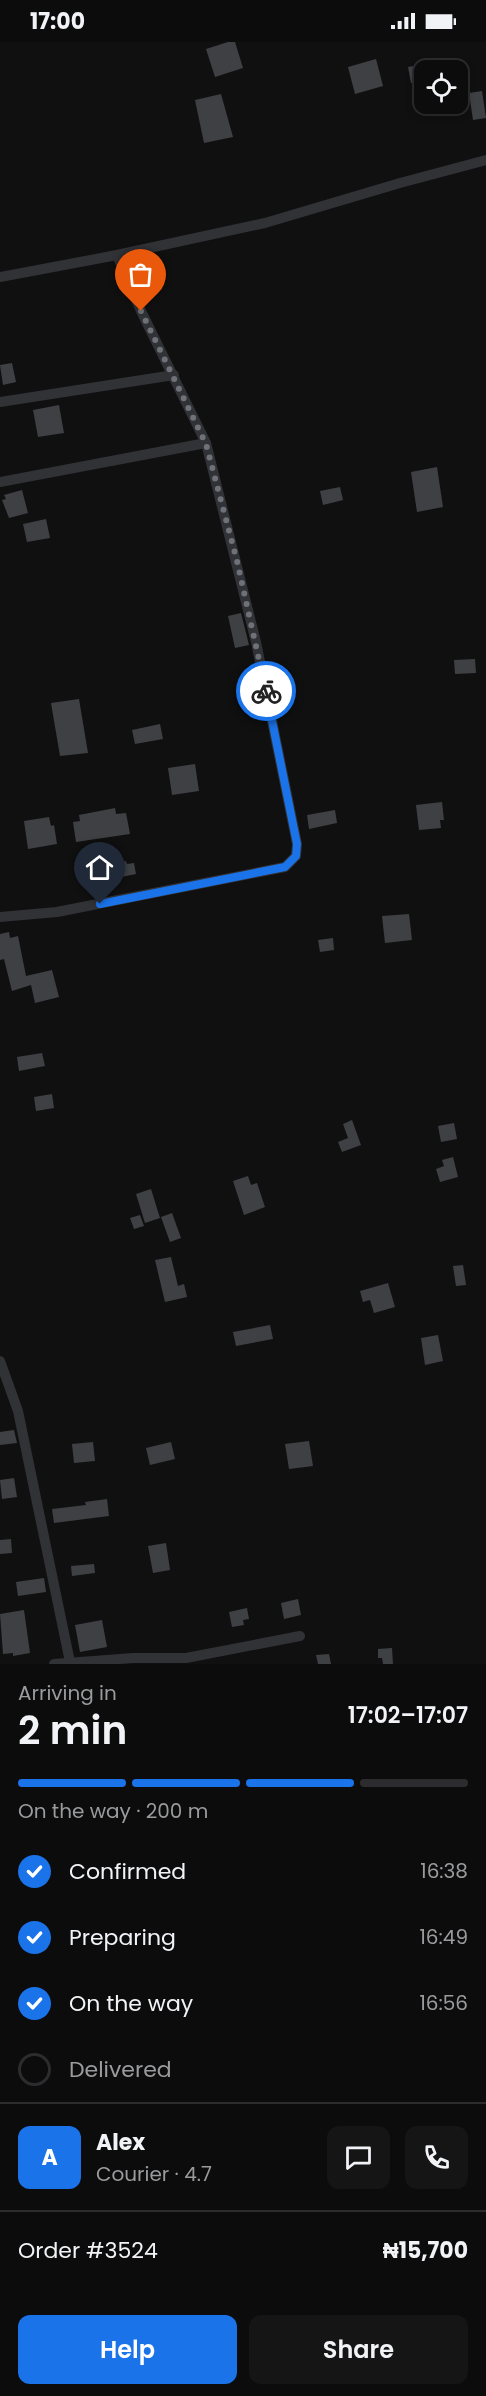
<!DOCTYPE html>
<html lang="en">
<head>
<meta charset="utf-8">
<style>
  :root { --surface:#0c0c0d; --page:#151516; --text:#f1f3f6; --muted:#9a9b9d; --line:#2c2c2e; --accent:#1a73e8 }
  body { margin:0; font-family:Poppins,sans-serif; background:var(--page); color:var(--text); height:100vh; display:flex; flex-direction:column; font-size:22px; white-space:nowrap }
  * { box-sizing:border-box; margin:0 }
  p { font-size:20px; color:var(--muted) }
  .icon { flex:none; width:33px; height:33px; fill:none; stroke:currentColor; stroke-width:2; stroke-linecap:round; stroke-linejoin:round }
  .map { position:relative; height:1622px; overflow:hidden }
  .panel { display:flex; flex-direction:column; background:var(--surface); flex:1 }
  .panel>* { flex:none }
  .fabs { position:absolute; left:414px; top:18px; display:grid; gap:12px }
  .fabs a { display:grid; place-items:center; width:54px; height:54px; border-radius:12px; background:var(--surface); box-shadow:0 3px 9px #0003,0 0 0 2px var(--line); font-size:30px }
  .pin { position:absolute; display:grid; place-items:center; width:51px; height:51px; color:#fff; margin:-62px -26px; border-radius:50% 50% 50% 0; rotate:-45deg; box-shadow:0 0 6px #0007 }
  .pin .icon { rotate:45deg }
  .courier { position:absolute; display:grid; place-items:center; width:60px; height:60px; margin:-30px; border:4px solid #1a73e8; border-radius:50%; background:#fff; color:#222; box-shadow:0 2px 8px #0007 }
  .summary em { font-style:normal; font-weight:600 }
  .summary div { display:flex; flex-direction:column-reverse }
  .summary { display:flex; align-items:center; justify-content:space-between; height:102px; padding:0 18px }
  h1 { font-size:39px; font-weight:600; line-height:45px }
  .bar { display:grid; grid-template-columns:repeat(4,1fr); gap:9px 6px; align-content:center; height:72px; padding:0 18px }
  .bar i { height:8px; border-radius:4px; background:var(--line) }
  .bar .on { background:var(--accent) }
  .bar p { grid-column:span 4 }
  .line { display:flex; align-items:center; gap:15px; padding:0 18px; border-top:2px solid var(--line) }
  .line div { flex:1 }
  .round { display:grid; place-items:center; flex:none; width:63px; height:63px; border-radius:12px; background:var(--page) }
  ol { padding:0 18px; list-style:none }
  li { display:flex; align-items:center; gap:18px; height:66px }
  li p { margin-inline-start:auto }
  li .icon { padding:6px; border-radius:50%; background:var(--accent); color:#fff; stroke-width:4 }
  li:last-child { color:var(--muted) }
  li i { width:33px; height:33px; border:3px solid var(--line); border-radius:50% }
  .cta { display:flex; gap:12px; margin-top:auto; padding:12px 18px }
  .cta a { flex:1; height:69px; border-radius:12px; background:var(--accent); color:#fff; font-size:24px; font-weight:600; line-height:69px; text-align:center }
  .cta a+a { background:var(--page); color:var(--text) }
  .status { display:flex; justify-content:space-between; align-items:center; height:42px; padding:0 30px; background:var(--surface); direction:ltr }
  .status svg { height:16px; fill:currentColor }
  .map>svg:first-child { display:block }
  .building { fill:#3f4044 }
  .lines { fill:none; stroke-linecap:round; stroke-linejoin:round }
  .minor { stroke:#313236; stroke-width:10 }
  .done { stroke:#6f7179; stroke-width:6; stroke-dasharray:0 10.8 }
  .route { stroke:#1a73e8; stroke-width:8 }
</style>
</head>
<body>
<div class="status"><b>17:00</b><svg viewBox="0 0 49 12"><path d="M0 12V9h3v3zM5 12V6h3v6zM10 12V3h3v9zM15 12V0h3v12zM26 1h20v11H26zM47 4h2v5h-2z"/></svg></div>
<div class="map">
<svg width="486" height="1622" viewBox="0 0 486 1622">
  <rect width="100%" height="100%" fill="#101011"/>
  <g class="building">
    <polygon points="228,0 235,0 243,26 215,35 206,7"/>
    <polygon points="376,17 383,44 355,52 348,25"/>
    <polygon points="420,23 422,39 411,41 408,25"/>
    <polygon points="482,49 486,76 473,78 469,51"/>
    <polygon points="221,52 233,95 204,101 195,58"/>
    <polygon points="12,321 16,340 3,343 0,323"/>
    <polygon points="59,363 64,391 38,395 33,368"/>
    <polygon points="437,425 443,465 417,470 411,430"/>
    <polygon points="340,445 343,458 323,463 320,449"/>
    <polygon points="22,448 28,471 9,476 2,458 6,457 4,453"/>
    <polygon points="46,477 50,496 27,500 23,482"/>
    <polygon points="241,571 249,603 235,606 228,574"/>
    <polygon points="475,617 476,631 455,632 454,618"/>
    <polygon points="79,657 88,711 60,714 51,661"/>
    <polygon points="160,682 163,697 135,702 132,688"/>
    <polygon points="195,722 199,749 172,753 168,726"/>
    <polygon points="442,760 444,778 440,778 441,786 419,788 416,763"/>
    <polygon points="115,766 116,772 126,771 130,792 76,800 73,780 80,779 79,773"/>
    <polygon points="335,768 337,781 309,787 307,773"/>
    <polygon points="49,775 51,784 54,783 57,802 28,807 24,779"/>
    <polygon points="126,819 127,822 134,821 136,832 106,838 103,824"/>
    <polygon points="409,872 412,898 385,901 382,874"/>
    <polygon points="9,890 10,896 18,894 26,934 52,928 59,955 35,961 31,943 12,949 4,917 0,918 0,892"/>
    <polygon points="333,896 334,908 320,910 318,898"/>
    <polygon points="42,1011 45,1024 19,1029 17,1015"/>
    <polygon points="52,1052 54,1066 36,1069 34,1055"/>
    <polygon points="352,1078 361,1103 342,1110 338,1100 348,1096 343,1082"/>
    <polygon points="454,1081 457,1097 441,1100 438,1084"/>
    <polygon points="453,1115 458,1135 440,1140 436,1127 444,1124 442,1118"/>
    <polygon points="248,1134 251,1143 257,1141 265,1165 244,1173 233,1139"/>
    <polygon points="151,1147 160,1176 145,1181 136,1152"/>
    <polygon points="172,1171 181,1196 170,1200 161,1175"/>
    <polygon points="140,1173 144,1184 134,1187 130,1176"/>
    <polygon points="171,1215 178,1244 184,1242 187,1255 165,1260 155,1218"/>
    <polygon points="463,1223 466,1243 456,1244 453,1224"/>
    <polygon points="388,1241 395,1265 374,1271 370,1258 363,1260 360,1249"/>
    <polygon points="270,1283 273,1297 236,1304 233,1290"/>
    <polygon points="438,1293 443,1319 425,1323 421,1296"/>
    <polygon points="14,1388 17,1401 0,1403 0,1390"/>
    <polygon points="309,1399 313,1424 289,1427 285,1402"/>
    <polygon points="93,1400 95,1419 74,1421 72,1402"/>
    <polygon points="171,1400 175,1417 150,1423 146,1406"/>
    <polygon points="14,1436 17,1455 2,1457 0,1438"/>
    <polygon points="107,1457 109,1474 54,1481 52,1467 86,1463 85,1460"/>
    <polygon points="11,1497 12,1511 0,1512 0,1498"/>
    <polygon points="166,1501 170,1528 153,1531 148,1504"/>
    <polygon points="94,1522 95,1531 72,1534 71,1524"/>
    <polygon points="44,1536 46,1550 18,1554 16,1540"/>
    <polygon points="298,1557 301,1573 284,1577 281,1561"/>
    <polygon points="247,1566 249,1577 243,1578 244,1583 232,1585 229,1570"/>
    <polygon points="24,1568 30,1611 13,1614 13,1611 3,1612 0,1572"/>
    <polygon points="102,1578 107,1605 80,1610 75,1583"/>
    <polygon points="392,1606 393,1622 383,1622 382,1616 378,1616 378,1607"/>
    <polygon points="329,1612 331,1622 318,1622 316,1613"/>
  </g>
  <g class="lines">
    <g class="minor">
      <polyline points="0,235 117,213 265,181 400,141 486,118"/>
      <polyline points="0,360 174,333"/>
      <polyline points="0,440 206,401"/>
      <polyline points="0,875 57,870 285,825 296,814 297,802 256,600 206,401 141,269 117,213"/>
      <polyline points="0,1319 18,1369 70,1620"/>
      <polyline points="54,1622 133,1616 186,1616 300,1594"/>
    </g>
  </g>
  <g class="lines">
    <polyline class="done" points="141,269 206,402 237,519 266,649"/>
    <polyline class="route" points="100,862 285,825 296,814 297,802 266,649"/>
  </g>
</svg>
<div class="fabs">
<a><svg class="icon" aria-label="locate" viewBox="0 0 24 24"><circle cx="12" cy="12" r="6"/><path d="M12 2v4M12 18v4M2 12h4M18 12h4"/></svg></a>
</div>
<div class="pin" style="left:141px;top:269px;background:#ea580c"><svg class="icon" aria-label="bag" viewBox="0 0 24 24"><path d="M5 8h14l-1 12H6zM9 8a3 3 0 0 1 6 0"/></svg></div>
<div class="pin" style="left:100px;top:862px;background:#1f2937"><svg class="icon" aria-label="home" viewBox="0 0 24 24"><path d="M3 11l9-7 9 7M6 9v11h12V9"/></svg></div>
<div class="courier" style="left:266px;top:649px"><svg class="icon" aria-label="bike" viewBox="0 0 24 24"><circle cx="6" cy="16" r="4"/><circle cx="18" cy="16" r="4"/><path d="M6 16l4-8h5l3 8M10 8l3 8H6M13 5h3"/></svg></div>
</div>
<section class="panel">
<div class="summary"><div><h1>2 min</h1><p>Arriving in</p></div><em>17:02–17:07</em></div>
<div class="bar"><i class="on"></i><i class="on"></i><i class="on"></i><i></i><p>On the way · 200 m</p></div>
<ol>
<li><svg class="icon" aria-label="check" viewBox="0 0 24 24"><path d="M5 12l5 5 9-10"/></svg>Confirmed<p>16:38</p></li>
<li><svg class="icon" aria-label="check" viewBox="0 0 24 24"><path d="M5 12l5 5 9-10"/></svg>Preparing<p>16:49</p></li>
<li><svg class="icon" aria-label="check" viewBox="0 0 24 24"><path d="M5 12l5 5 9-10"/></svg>On the way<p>16:56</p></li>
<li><i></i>Delivered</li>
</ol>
<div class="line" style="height:108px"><b class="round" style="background:var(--accent);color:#fff">A</b><div><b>Alex</b><p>Courier · 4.7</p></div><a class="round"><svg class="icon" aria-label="chat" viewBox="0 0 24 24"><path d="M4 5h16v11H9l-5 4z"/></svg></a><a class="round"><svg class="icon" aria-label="phone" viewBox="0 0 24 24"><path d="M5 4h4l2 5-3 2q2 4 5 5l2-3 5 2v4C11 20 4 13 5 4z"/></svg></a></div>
<div class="line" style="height:78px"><div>Order #3524</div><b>₦15,700</b></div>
<div class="cta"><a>Help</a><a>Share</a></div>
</section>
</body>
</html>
